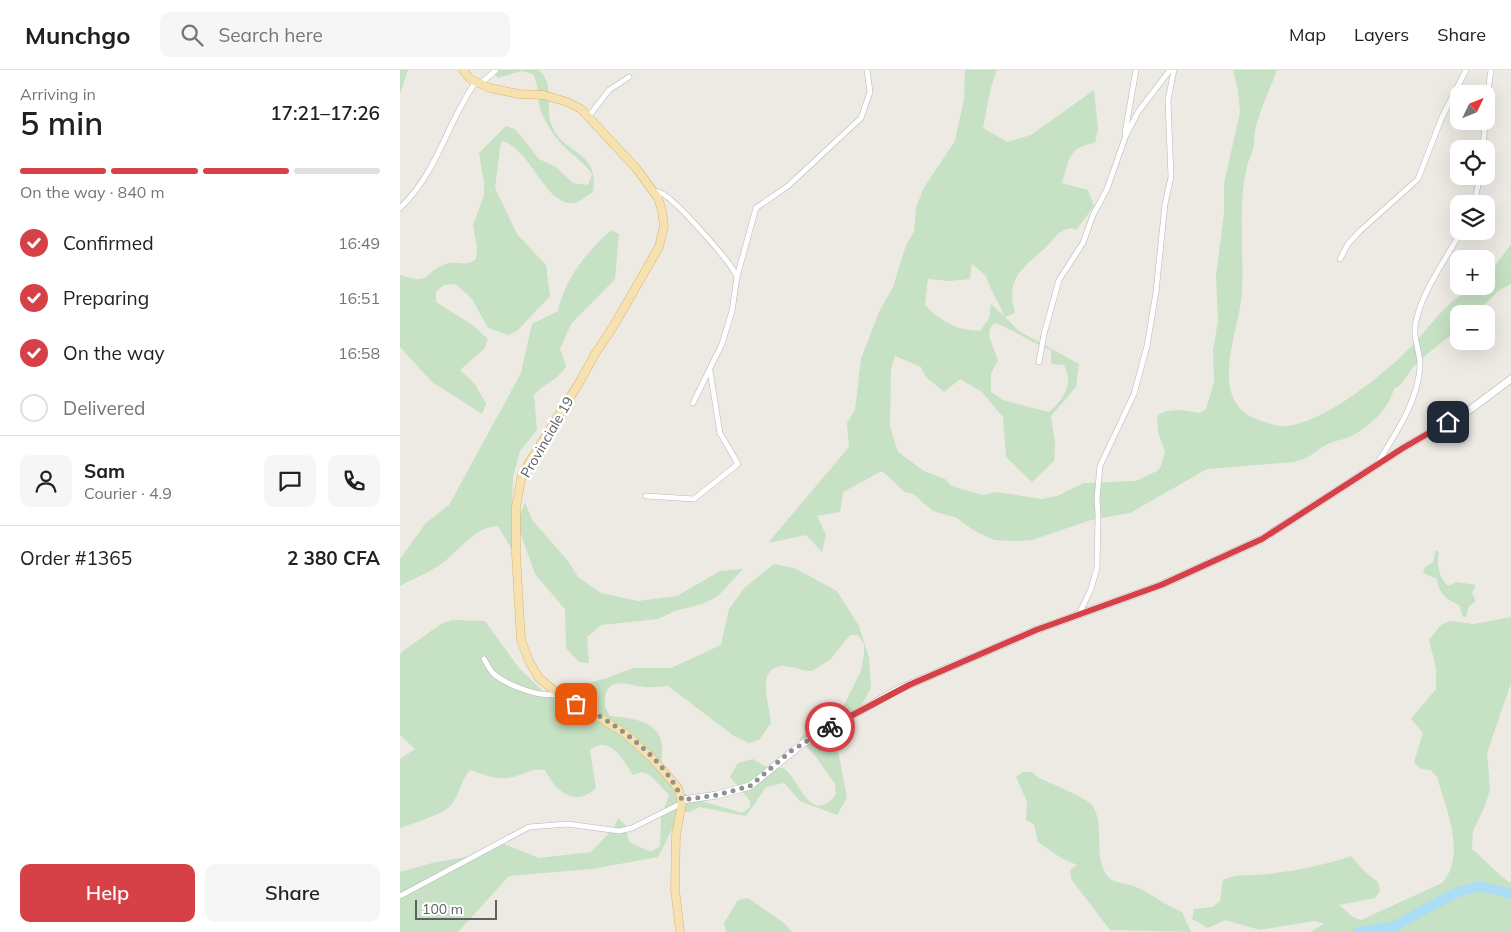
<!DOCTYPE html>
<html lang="en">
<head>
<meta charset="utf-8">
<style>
  :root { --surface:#fff; --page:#f6f6f6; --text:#202124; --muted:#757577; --line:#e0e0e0; --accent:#d54146 }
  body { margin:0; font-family:Mulish,sans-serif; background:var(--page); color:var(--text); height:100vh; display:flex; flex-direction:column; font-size:19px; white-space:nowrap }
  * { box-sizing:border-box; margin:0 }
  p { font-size:16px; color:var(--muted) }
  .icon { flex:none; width:28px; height:28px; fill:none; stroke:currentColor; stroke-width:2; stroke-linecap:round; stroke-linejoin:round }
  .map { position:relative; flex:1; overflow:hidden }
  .sheet { display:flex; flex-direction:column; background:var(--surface); width:400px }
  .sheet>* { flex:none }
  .needle { width:32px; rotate:47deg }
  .tools { position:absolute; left:1050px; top:15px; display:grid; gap:10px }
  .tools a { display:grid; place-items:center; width:45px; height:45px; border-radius:10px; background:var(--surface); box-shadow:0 5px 20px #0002; font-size:25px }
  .scale { position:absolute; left:15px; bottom:12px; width:82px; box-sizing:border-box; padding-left:5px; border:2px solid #5c5f63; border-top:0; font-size:14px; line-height:18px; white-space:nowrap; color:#5c5f63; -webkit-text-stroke:4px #fff; paint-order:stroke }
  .pin { position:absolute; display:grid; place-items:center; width:42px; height:42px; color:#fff; margin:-21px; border-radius:10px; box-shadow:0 2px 8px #0006 }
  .courier { position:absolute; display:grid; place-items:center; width:50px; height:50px; margin:-25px; border:4px solid #d54146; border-radius:50%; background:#fff; color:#222; box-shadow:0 1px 6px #0007 }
  .headline em { font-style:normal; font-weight:600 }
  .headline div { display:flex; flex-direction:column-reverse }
  .headline { display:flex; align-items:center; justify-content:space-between; height:85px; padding:0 20px }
  h1 { font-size:32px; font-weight:600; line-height:38px }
  .bar { display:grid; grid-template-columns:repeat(4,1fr); gap:8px 5px; align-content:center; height:60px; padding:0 20px }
  .bar i { height:6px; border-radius:4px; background:var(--line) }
  .bar .current { background:var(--accent) }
  .bar p { grid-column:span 4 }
  .line { display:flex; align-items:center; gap:12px; padding:0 20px; border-top:1px solid var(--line) }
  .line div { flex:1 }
  .round { display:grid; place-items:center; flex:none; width:52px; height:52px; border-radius:10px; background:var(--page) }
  ol { padding:0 20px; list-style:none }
  li { display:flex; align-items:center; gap:15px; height:55px }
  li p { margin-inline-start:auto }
  li .icon { padding:5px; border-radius:50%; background:var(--accent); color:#fff; stroke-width:4 }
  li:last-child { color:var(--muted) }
  li i { width:28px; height:28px; border:2px solid var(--line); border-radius:50% }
  .button { display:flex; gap:10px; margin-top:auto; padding:10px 20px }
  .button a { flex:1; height:58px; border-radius:10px; background:var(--accent); color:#fff; font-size:20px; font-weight:600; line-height:58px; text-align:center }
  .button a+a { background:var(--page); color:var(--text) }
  header { display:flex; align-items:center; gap:30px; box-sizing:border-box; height:70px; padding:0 25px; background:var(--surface); border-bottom:1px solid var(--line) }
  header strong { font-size:24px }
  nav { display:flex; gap:28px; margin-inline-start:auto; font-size:18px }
  .search { width:350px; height:45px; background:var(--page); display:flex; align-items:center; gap:12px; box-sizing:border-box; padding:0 18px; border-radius:10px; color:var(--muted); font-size:19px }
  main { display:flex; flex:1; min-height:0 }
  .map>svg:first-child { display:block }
  .green { fill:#c6e1c3; fill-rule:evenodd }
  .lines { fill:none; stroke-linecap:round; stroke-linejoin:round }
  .river { stroke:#abddf5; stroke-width:10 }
  .street-casing { stroke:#b4b6b9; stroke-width:6 }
  .secondary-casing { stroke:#b3b6ba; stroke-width:8 }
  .primary-casing { stroke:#e1b268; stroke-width:9 }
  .street { stroke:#fff; stroke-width:5 }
  .secondary { stroke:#fff; stroke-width:7 }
  .primary { stroke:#f6e2b0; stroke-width:8 }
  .done { stroke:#8f9090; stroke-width:5; stroke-dasharray:0 9 }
  .route { stroke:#d54146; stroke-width:6 }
  .labels { text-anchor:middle; stroke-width:5; stroke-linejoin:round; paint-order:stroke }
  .street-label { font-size:14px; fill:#5c5f63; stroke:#fff }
</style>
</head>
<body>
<header>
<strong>Munchgo</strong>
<div class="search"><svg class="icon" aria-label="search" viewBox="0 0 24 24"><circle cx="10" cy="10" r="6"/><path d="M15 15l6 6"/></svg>Search here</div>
<nav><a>Map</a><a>Layers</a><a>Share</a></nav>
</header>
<main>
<section class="sheet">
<div class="headline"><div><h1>5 min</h1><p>Arriving in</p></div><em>17:21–17:26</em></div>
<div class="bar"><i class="current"></i><i class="current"></i><i class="current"></i><i></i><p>On the way · 840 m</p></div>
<ol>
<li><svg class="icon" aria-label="check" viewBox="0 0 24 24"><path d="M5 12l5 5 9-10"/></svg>Confirmed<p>16:49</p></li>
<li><svg class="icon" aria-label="check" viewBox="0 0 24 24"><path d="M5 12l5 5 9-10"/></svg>Preparing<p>16:51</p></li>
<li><svg class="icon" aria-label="check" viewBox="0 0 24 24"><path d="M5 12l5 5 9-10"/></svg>On the way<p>16:58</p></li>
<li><i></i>Delivered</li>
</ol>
<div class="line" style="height:90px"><a class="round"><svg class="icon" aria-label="person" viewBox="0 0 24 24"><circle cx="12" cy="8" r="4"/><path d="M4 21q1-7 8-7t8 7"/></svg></a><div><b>Sam</b><p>Courier · 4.9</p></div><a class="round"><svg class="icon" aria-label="chat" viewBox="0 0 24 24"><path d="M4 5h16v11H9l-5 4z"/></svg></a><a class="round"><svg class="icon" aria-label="phone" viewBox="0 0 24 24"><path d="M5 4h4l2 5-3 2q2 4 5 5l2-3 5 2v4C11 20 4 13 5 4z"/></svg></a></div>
<div class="line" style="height:65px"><div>Order #1365</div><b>2 380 CFA</b></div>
<div class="button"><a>Help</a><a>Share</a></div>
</section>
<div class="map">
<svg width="1111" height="862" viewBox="0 0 1111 862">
  <rect width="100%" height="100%" fill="#edeae4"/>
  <g class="green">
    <polygon points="0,0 8,0 0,24"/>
    <path d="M 91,0 L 139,0 C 155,14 145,36 151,54 C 163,86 200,79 193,122 C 188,125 182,130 177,132 C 147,143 131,76 101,71 L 95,118 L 117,164 L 146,195 L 150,226 L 117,261 L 108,265 L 88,258 L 72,229 L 56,214 L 44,215 L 36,222 L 36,232 L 71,254 L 88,269 L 84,279 L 60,300 L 75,314 L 86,334 L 82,344 L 32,312 L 0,277 L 0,205 C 33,216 21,203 46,194 C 57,190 63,198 76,189 L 77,178 L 73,155 L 84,125 L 84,112 L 79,83 L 106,56 L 115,59 L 139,89 L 156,97 L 173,113 L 188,115 L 192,104 C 180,87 163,80 152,62 C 148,55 142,46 140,38 C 137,26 139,15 133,4 L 122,1 L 98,8 Z"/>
    <path d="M 565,0 L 597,0 L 591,17 L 583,58 L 607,72 L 631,65 L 694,20 L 698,59 L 695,73 C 668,76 669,91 662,113 L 688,120 L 694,136 L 676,160 L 672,158 C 656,161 656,168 645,178 C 622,199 605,208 615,243 L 605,247 L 619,261 L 679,294 L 676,317 L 651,346 L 655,375 L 654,391 L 632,412 L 606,387 L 603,347 L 582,322 L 560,309 L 544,322 L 526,307 L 521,297 L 495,286 L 491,299 L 490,357 L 498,382 L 524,401 L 545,409 L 552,416 L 582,425 L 597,422 L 642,429 L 657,426 L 684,413 L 736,411 L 757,401 L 761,396 L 765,381 L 758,362 L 757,346 C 768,337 787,341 800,343 L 806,339 L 814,312 L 813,280 L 818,251 L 816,206 L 824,143 L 824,114 L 840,42 L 838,20 L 833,0 L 877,0 C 871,17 862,35 857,53 C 854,61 855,71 853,79 C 851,86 847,93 846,101 C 838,137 844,184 842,222 C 840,260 806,329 856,349 C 865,352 877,357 886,356 C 925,353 985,303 1012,276 C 1031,256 1056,216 1086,216 L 1086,208 L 1111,174 L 1111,214 L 1098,221 L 1075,244 L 1059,244 L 1059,259 C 1043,271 1029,282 1015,295 C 1007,303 1005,314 994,319 C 988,340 969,357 950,367 C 943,370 935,370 928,374 C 912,382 914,387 894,392 L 807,399 L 730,443 L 691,450 L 632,470 L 617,471 L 594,470 L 573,460 L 557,448 L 533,441 L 513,424 L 505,422 L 482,401 L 443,422 L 440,442 L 417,446 L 426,465 L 422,482 L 406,465 L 368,473 L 449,377 L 447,353 L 455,340 L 461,289 L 479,242 L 493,217 L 506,175 L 514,162 L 516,138 L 523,119 L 555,71 L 564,29 ZM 572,194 L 586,206 C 590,221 599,231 604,246 L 591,234 L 589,248 L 580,261 C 556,260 542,252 525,235 L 528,209 L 549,211 L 570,209 ZM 595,253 C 615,260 631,273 651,280 L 651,294 L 664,295 C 674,314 664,329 649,342 L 603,330 L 591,322 L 591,304 L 598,290 L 589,266 L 590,258 Z"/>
    <path d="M 211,160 L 219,164 L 215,209 L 171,254 L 160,279 L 166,296 C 159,310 144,313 134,325 L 137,360 L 120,381 L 113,407 L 112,437 L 114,483 L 98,456 C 72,457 58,484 38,496 C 26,504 12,509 0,516 L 0,489 L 26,453 L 49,435 L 121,303 L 132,254 L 158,241 C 165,208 187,182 211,160 Z"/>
    <polygon points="125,432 132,450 168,491 178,507 201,523 238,531 277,526 320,501 343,499 318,526 302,534 275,541 258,549 201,555 187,567 189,593 179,592 166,578 165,539 135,504 117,454"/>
    <path d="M 1036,480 L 1039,482 C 1036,492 1039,509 1048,516 L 1057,512 L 1076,515 L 1072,523 L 1076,531 L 1069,536 L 1066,547 L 1063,547 L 1059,535 C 1047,530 1038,523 1037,509 L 1023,503 L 1025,497 L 1033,492 Z"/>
    <path d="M 374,494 L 394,498 L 437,521 L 459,556 L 469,588 L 471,618 L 438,680 L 447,728 L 437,745 L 400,731 L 384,713 L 366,717 L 346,746 L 299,737 L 290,742 L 281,742 L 258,787 L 192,799 L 109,806 L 58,862 L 0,862 L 0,802 L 32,793 L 66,787 L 99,772 L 139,788 L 191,782 L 214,758 L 218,748 L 225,755 L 229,772 L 251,782 L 260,776 L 261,747 L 269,725 L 250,705 L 242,702 L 233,705 C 224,691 209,663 190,680 L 196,718 C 175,738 155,721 145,700 C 132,698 125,704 113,707 C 99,711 84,705 70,700 C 61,710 60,724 51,735 C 44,744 11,754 0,758 L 0,689 L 15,679 L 0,665 L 0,585 L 3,581 L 41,554 L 52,550 L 85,551 L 119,598 L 146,624 L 207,608 L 233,598 L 271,598 L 321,575 L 329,539 L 344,518 ZM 450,565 L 458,565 L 464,574 L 464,585 L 461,601 L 444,635 L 425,645 L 399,669 L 416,687 L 435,714 L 436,724 C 412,757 399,711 386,700 C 381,696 376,699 371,698 C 365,697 358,692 353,689 L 338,693 L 330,707 L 350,731 L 350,737 L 342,743 C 317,734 283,731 267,708 C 258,694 263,689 262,675 C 259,650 230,648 210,646 L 205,637 C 203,605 223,614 244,617 C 251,618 260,616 268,616 L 334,666 L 349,673 L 359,670 L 371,653 C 371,639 354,600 381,596 C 388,595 403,601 412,601 L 430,590 Z"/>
    <path d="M 1111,547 L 1111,613 L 1087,683 L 1090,719 L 1085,736 L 1073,761 L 1072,779 C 1086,790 1096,804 1111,813 L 1111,862 L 910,862 L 924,854 L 915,851 L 860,860 L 825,850 L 808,858 L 792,849 L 794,839 L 813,837 L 820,831 L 823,810 C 836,803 853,806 868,804 C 898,800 923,796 951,786 L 964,801 L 978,812 L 980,821 L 975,828 L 939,835 L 953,847 L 961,850 L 1042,813 C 1067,786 1046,738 1037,707 L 1031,700 L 1021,699 L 1014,692 L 1023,663 L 1011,649 L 1036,619 L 1036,598 L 1029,570 L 1041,555 L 1050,551 L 1074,554 Z"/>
    <path d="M 623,702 L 632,702 L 639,708 C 650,713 684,727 691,734 C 707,753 691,788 709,808 C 716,814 730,813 738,818 C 754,825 764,835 782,842 L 791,862 L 710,860 L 671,809 L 670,800 L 677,795 L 661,788 L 638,772 L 634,754 L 626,750 L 627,732 L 616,707 Z"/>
    <polygon points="348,828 384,853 392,862 326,862 324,853 338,830"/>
  </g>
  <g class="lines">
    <polyline class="river" points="958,862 993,857 1055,823 1080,816 1111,824"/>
    <g class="street-casing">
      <g id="street">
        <polyline points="80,14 96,0"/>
        <polyline points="1086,36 1091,0"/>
        <polyline points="189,46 209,20 229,7"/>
        <polyline points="725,63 736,0"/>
        <polyline points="1083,79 1085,51"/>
        <path d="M 254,122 C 257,122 258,121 261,123 C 274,128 332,193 337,207 L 332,241 L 322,274 L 293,333"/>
        <polyline points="1074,134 1080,106"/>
        <path d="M 0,138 C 38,101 46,55 75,13"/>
        <polyline points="940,189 948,174 960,161 1018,109 1042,47 1066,0"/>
        <polyline points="337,207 356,138 388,116 461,48 470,22 467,0"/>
        <polyline points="639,292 644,264 659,210 683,173 693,145 707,119 726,65 738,42 770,0"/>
        <path d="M 977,394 C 995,364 1018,332 1020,296 C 1020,280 1012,267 1016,251 C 1023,219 1046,190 1061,161"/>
        <polyline points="246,426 294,429 338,394 320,363 310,301"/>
        <polyline points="678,546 691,519 697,498 698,445 697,428 700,396 734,324 747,276 756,222 765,134 771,107 768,30 774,0"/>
        <path d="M 84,589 C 87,594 90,601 95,605 C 109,616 141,628 158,624"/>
        <polyline points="0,826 129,757 168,754 219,761 232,758 282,733"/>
      </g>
    </g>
    <g class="secondary-casing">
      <polyline id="secondary" points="282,730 317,725 350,716 402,674 497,620 636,560 761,515 862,469 1003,378 1071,339 1111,309"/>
    </g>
    <g class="primary-casing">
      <polyline id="primary" points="63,0 70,9 90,18 119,24 144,25 167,32 181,39 236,98 258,128 262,141 264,156 259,177 213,257 195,284 179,313 122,404 116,437 116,484 121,570 129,591 139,608 167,631 186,639 226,664 253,689 278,718 282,733 276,765 275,819 280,862"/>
    </g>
    <use href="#street" class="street"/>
    <use href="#secondary" class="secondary"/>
    <use href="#primary" class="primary"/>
  </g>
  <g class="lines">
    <path class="done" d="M 176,634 C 213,650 268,691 282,730 L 317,725 L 350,716 L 391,681 L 430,657"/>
    <polyline class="route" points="430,657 509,615 636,560 761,515 862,469 1003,378 1048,352"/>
  </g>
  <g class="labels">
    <g class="street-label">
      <text transform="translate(147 367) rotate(-60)" y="5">Provinciale 19</text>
    </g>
  </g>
</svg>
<div class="tools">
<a><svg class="needle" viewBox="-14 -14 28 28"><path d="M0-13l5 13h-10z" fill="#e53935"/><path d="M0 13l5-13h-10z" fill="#757577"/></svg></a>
<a><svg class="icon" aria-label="locate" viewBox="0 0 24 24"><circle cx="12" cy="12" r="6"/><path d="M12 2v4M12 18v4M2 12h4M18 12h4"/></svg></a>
<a><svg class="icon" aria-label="layers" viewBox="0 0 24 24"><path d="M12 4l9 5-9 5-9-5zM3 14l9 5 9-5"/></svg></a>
<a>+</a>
<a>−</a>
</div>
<div class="scale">100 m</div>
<div class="pin" style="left:176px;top:634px;background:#ea580c"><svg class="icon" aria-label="bag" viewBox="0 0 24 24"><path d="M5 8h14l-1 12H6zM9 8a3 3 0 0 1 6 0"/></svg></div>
<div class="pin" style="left:1048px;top:352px;background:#1f2937"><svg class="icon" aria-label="home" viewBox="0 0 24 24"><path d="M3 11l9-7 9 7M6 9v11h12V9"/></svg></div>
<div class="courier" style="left:430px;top:657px"><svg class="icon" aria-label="bike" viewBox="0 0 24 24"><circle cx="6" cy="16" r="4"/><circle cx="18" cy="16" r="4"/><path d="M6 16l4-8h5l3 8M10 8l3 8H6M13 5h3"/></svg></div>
</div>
</main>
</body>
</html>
